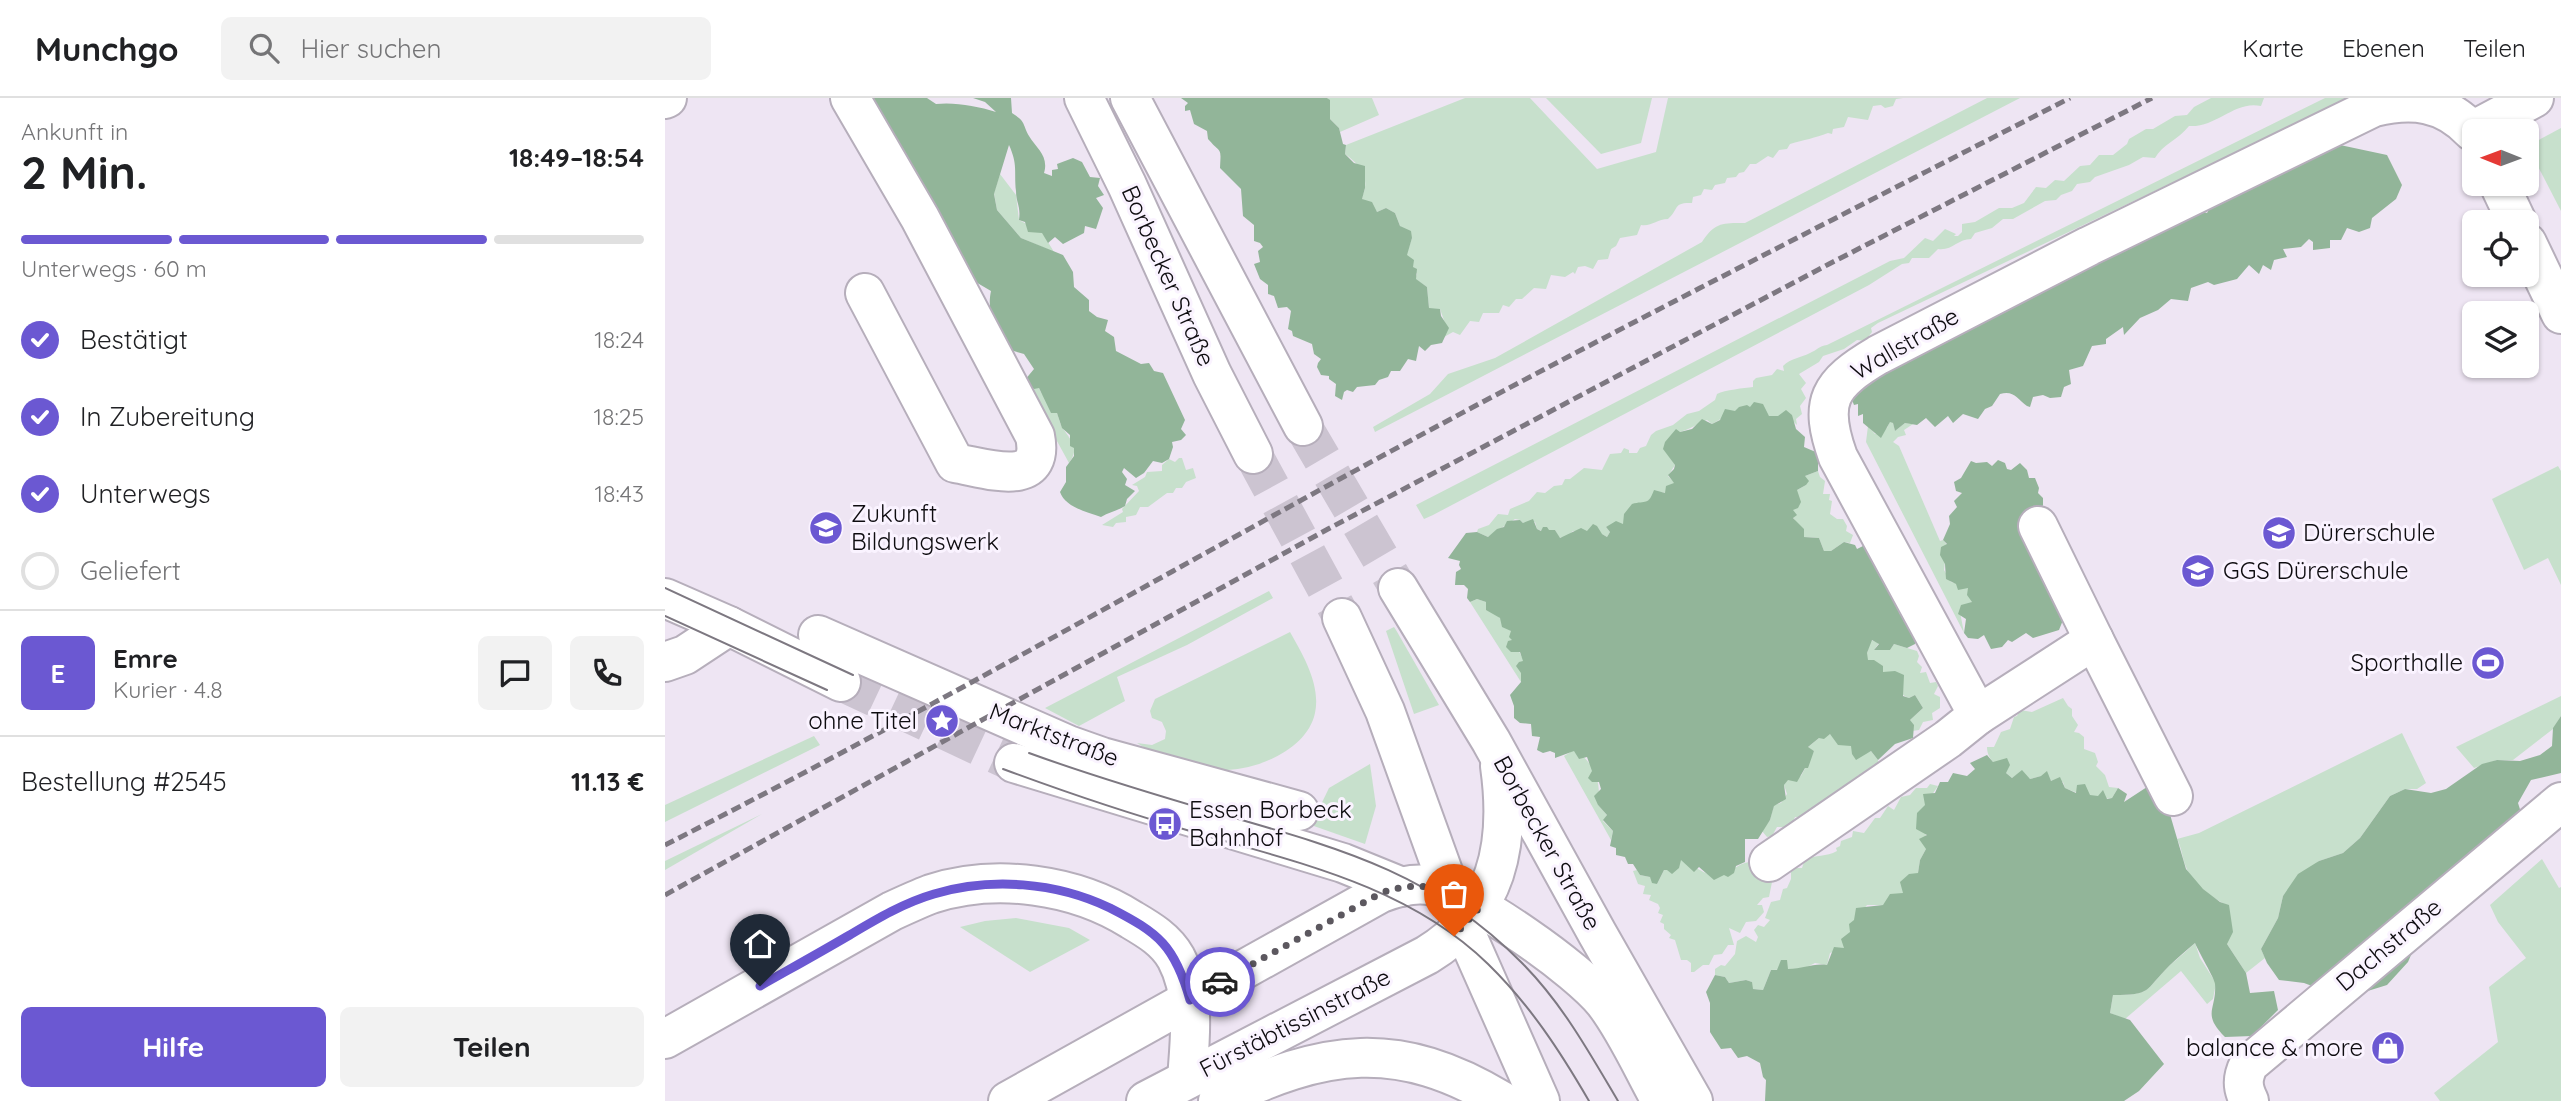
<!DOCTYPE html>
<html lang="de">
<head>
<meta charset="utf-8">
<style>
  :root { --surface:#fff; --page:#f2f2f2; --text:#202124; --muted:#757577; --line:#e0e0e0; --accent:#6b58d2 }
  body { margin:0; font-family:Quicksand,sans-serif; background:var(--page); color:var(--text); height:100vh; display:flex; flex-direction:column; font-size:26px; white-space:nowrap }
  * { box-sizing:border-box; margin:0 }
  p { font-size:23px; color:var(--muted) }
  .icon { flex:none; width:38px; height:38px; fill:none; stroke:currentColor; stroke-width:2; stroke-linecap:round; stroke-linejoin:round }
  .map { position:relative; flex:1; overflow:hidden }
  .drawer { display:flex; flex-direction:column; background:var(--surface); width:665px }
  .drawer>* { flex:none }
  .needle { width:46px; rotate:271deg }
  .fabs { position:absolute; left:1797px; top:21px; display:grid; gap:14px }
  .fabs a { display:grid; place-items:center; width:77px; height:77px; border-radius:10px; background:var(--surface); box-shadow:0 2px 5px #0004; font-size:35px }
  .pin { position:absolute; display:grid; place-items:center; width:60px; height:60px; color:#fff; margin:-72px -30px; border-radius:50% 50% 50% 0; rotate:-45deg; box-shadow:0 0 7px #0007 }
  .pin .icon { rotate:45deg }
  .courier { position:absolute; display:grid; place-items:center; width:70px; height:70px; margin:-35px; border:5px solid #6b58d2; border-radius:50%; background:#fff; color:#222; box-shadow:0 2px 9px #0007 }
  .headline em { font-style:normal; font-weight:700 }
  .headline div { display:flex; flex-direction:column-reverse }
  .headline { display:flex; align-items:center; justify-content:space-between; height:119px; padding:0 21px }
  h1 { font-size:46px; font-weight:700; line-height:52px }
  .bar { display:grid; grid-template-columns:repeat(4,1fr); gap:10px 7px; align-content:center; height:84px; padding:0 21px }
  .bar i { height:9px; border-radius:5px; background:var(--line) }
  .bar .active { background:var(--accent) }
  .bar p { grid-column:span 4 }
  .line { display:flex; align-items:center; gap:18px; padding:0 21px; border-top:2px solid var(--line) }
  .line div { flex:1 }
  .round { display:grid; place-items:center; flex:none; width:74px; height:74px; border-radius:10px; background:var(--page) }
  ol { padding:0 21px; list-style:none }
  li { display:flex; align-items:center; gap:21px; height:77px }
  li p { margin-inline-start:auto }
  li .icon { padding:7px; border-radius:50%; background:var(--accent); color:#fff; stroke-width:4 }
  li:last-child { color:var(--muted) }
  li i { width:38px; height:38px; border:4px solid var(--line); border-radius:50% }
  .primary-button { display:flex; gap:14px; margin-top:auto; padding:14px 21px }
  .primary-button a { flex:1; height:80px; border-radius:10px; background:var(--accent); color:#fff; font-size:28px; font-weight:700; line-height:80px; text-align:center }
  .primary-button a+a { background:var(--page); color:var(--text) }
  header { display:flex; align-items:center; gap:42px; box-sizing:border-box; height:98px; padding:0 35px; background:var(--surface); border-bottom:2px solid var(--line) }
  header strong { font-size:33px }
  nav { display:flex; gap:38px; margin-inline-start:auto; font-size:24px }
  .search { width:490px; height:63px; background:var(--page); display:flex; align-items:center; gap:18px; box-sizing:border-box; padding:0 24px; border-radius:10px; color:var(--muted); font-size:26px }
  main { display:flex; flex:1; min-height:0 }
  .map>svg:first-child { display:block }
  .green { fill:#c7e0cc }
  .forest { fill:#92b599 }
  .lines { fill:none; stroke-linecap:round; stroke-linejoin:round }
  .minor-tunnel { stroke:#ccc4d1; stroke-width:38; stroke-dasharray:38 19; stroke-linecap:butt }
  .minor-casing { stroke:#b6aebb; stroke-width:42 }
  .minor { stroke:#fff; stroke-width:38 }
  .tram { stroke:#7d7881; stroke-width:2 }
  .rail { stroke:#7d7881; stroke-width:5; stroke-dasharray:10 5; stroke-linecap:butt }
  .done { stroke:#5c585f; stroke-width:7; stroke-dasharray:0 12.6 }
  .route { stroke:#6b58d2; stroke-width:9 }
  .labels { text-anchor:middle; stroke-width:6; stroke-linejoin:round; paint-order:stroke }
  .street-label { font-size:24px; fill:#0e0c10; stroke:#faf3ff }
  .poi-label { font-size:24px; fill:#0e0c10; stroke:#faf3ff; text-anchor:start }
</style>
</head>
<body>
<header>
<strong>Munchgo</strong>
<div class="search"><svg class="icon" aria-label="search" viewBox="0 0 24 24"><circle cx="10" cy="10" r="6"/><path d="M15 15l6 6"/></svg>Hier suchen</div>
<nav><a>Karte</a><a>Ebenen</a><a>Teilen</a></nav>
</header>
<main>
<section class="drawer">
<div class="headline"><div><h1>2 Min.</h1><p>Ankunft in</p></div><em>18:49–18:54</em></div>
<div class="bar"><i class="active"></i><i class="active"></i><i class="active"></i><i></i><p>Unterwegs · 60 m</p></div>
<ol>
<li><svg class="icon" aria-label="check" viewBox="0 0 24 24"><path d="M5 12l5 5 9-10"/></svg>Bestätigt<p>18:24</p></li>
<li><svg class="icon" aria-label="check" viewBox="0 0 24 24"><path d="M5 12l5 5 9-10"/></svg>In Zubereitung<p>18:25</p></li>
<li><svg class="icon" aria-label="check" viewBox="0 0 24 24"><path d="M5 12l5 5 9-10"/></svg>Unterwegs<p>18:43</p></li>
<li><i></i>Geliefert</li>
</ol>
<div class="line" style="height:126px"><b class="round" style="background:var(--accent);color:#fff">E</b><div><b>Emre</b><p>Kurier · 4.8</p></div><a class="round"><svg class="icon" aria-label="chat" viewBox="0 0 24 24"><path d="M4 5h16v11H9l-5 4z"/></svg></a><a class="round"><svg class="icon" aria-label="phone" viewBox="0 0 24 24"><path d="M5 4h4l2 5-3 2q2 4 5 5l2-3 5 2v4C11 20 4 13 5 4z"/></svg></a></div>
<div class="line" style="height:91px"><div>Bestellung #2545</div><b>11.13 €</b></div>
<div class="primary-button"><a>Hilfe</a><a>Teilen</a></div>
</section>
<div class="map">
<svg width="1896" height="1003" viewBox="0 0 1896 1003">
  <rect width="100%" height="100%" fill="#eee5f3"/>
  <g class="green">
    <polygon points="662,0 707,0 714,17 675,34 674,30 665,21 665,3"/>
    <path d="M 800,0 L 865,0 L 932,71 L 991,54 L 1003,0 L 1238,0 L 1231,1 L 1228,8 L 1220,10 L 1216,7 L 1208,8 L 1203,22 L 1183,19 L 1179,29 L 1168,31 L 1167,36 L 1163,35 C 1150,40 1139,42 1125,46 L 1122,51 L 1114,52 L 1108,60 L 1103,58 L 1091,66 L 1085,66 L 1079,74 L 1074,75 L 1071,79 L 1062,80 L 1060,85 L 1050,87 L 1047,92 L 1039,91 L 1036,97 L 1028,99 L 1027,105 C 1008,104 1014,111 1003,121 C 992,121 986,129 976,127 L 972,137 L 955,140 L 951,148 L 946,151 L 943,161 L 933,162 L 928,171 L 920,168 L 913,169 L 910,176 L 908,174 L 900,179 L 886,177 L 881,191 L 869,190 L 857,201 L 851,201 L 844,209 L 838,207 L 834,215 L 818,215 L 814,224 L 805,223 L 795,237 L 788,234 L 779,239 L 781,228 L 775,211 L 764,211 L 762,189 L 750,181 L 752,176 L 741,158 L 747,140 L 735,128 L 730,115 L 721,110 L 712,114 L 697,101 C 697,97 700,93 700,89 C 702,74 692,65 680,56 L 681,47 Z"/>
    <polygon points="881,0 987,0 976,45 936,56"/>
    <path d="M 1322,0 L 1355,0 L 710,334 L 708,329 L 765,296 L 783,276 L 830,260 L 1037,144 C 1050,124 1058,125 1080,125 Z"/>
    <path d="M 1546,0 L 1599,0 L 1596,8 C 1570,2 1551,30 1524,28 C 1514,41 1497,47 1490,60 L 1478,59 L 1464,67 L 1430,79 L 1425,84 L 1412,86 L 1407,93 L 1396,97 L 1391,102 L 1380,103 L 1348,121 L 1338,121 L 1327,130 L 1310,135 L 1306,141 C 1293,141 1287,153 1273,151 L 1264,160 L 1247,160 L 1244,165 L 1237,166 L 1204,187 L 768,417 L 759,421 L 751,407 L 1225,163 L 1239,160 L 1260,140 L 1268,143 L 1280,131 L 1291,136 L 1289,138 L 1293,138 L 1297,134 L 1297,126 L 1310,124 L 1334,110 L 1347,110 L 1359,105 L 1371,89 L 1381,90 L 1390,82 L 1399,83 L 1415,68 L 1425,67 L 1434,57 L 1448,57 L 1462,46 L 1464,41 L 1481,31 L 1488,31 L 1510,18 L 1522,17 L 1529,9 Z"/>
    <path d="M 1660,0 L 1685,0 L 1213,225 L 1206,230 L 1207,234 L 1200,243 L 1192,242 L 1179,251 L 1158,258 L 1154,264 L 1134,276 L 1141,285 L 1136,291 L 1141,300 L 1135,308 L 1137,316 L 1131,321 L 1132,327 L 1127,322 L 1104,318 C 1088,299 1064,316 1047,326 L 1042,322 C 1032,326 1025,331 1015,334 L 1004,356 L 1010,367 L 1003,378 L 1010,385 L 1001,395 L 994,394 L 980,405 L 973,405 L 958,426 L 941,429 L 945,434 L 942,439 L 937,436 L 908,433 L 903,438 L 894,440 L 890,432 L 877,433 L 872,431 L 870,424 L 858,425 L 855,422 L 850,421 L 823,439 L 812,434 L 813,431 L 824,427 L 833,416 L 843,417 L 845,411 L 864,403 L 872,394 L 880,395 L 889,388 L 897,387 L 900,381 L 905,381 L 919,370 L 937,372 L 945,356 L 956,355 L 959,350 L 964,352 L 964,355 L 972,355 L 975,350 L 981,348 L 986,337 L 991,333 L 1008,327 L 1022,316 L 1034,313 L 1050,302 L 1052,296 C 1060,292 1079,290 1088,289 L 1088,283 L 1091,280 L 1107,277 L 1112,271 L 1119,273 L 1118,268 C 1126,260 1135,260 1145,255 C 1152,252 1154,248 1162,247 Z"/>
    <polygon points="1896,30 1896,113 1865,53 1870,44"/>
    <polygon points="335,76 351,97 354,122 377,134 389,154 356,140 332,112 329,95"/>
    <path d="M 359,283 L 374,290 C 378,300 384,304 391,313 C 394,318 394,324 397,329 C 405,342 416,349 404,365 Z"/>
    <polygon points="1225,323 1228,325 1230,333 1240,325 1248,326 1239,332 1241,337 1233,339 1228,344 1234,348 1275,443 1278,442 1282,447 1279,472 1286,484 1304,489 1307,504 1295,514 1299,535 1201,344 1203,328 1210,336 1222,330"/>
    <polygon points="514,360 517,360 521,372 528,370 531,380 521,384 517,390 511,390 508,395 502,395 483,409 475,409 471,417 461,419 461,424 451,425 448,429 437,427 458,414 457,411 474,393 472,388 467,387 480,379 482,374 497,373 497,367 504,361 510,364"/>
    <polygon points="1893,368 1896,373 1896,487 1883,460 1859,472 1827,401"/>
    <polygon points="1153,373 1155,379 1160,383 1158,396 1165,396 1164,402 1167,403 1165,416 1172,421 1178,421 1182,428 1181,433 1188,437 1185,445 1179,444 1166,453 1159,453 1154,440 1139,439 1128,419 1127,411 1132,392 1141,387 1140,378"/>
    <polygon points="604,493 608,500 522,547 452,579 460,603 414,628 380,610"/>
    <polygon points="812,501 821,504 846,533 848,542 859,563 856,584 805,504"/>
    <polygon points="729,529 731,532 774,607 749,616 721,533"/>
    <path d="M 625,534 C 638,557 656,587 650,615 C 642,653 588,674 553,672 C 533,670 488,656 472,645 L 487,647 L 500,641 L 501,633 L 497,624 L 487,620 L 485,613 L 490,601 Z"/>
    <path d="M 1206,542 L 1214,545 L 1209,552 L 1225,552 L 1229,546 L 1252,553 L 1254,558 L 1252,564 L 1257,569 L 1255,575 L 1261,574 L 1265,585 L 1271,584 L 1273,588 L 1269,596 L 1275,599 L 1275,610 L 1267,615 L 1268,622 L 1258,624 L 1254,632 L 1247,633 L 1245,622 L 1258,610 L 1250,597 L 1244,600 C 1234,597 1214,571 1202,562 L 1202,555 Z"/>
    <polygon points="1896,598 1896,618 1888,631 1848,662 1832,662 1809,670 1791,649"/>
    <path d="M 1398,600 L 1403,608 L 1407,611 L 1407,618 L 1413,627 L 1409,634 L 1414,635 L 1419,639 L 1419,651 L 1430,655 L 1433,664 L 1431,668 L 1440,677 L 1444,689 L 1453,690 L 1447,700 C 1433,702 1413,696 1400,690 L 1398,684 L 1387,683 L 1376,678 L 1365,681 L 1353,676 L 1347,680 C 1336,670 1322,664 1322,649 L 1329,649 L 1336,634 L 1345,631 L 1349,619 L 1352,618 L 1355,612 L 1367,614 Z"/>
    <path d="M 1737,635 L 1761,685 L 1752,691 L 1740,691 L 1725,698 L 1695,740 L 1678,755 L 1654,763 L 1618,798 L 1613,820 L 1596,851 L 1600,860 L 1581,875 L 1562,846 L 1564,808 C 1548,801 1527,786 1521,769 C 1517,760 1517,750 1512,741 L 1534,735 Z"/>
    <polygon points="1165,636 1201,655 1206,653 1213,662 1213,666 1208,667 1207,673 1202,677 1193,677 1192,686 1169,700 1162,699 1161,704 1145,711 1143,720 1130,719 1126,729 1112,729 1107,738 1102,739 1097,733 1105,722 1109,707 1116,705 1122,696 1119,687 1122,682 1136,678 1149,653 1142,650 1154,640"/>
    <polygon points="149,638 155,647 0,724 0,707"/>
    <path d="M 909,652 C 929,663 937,685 933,707 L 942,717 L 938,723 L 948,733 L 946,742 L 899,658 Z"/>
    <polygon points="705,666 711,708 700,746 646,727 664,690"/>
    <path d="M 1265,686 L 1273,688 L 1260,707 L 1261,751 L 1255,762 L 1253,775 L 1238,795 L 1218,807 L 1202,807 L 1190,822 L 1180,850 L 1165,855 L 1162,867 L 1150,865 L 1138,871 L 1106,872 L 1098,892 L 1087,891 L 1087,884 L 1081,882 L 1064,885 L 1060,879 L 1050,877 L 1050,871 L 1056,867 L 1060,868 L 1070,856 L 1072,843 L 1081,838 L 1091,844 L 1093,839 L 1089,832 L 1093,827 L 1099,829 L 1105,822 L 1100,820 L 1106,804 L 1115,802 L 1118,791 L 1122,790 L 1126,781 L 1126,774 L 1131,770 L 1137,770 L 1140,761 C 1151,757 1161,759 1172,753 L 1171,750 L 1175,748 L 1176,743 L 1187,739 L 1188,733 L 1199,735 L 1210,720 L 1215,720 L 1223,708 L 1229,712 L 1236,699 L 1245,697 L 1251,690 L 1262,690 Z"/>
    <polygon points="97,716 0,772 0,763"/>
    <path d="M 1015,761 C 1028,766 1046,783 1058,777 C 1068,773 1072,766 1084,764 L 1088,771 L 1107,784 L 1104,799 L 1098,800 L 1092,807 L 1097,807 L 1099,814 L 1091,823 L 1081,824 L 1075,835 L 1064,830 L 1069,847 L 1063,847 L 1057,856 L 1049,857 L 1044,867 L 1038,867 L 1029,874 L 1026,874 L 1026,865 L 1022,862 L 1016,862 L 1010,842 L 1004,840 L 1006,837 L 999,831 L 999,826 L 995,824 L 998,817 L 993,815 L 995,810 L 993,806 L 984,802 L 986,797 L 978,796 L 980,788 L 973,786 L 968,773 L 972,772 L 975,777 L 985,779 L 992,786 L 999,772 Z"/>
    <polygon points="1877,761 1894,790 1896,789 1896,1003 1775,1003 1769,995 1833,944 1824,889 1861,860 1833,824 1825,807"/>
    <polygon points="351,820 404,830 425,842 365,874 295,829 320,823"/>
    <path d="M 1530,845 L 1535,860 L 1551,885 L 1548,901 L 1542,906 L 1516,873 L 1460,921 L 1445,915 L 1448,897 C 1487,897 1480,892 1504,868 C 1513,860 1522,853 1530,845 Z"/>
  </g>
  <g class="forest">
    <path d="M 206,0 L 262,0 L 271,6 C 290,4 312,8 331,14 L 320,4 L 308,0 L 346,0 L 347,15 C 361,24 357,25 364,38 C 372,51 384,58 379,75 L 387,78 L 387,72 L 393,71 L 392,66 L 408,60 L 417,64 L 425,79 L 435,80 L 433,88 L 439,97 L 431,100 L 438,110 L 431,131 L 420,128 L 419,135 L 398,146 L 390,139 L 383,145 L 377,135 L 363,134 L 360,124 L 354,122 C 356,108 351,105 351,93 C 349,73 353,67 344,47 L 329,96 L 332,112 L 356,140 L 398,157 L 408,174 L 409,189 L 424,202 L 424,213 L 432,219 L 443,222 L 440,233 L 449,239 L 451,253 L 476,266 L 484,265 L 489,273 L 498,275 L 520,322 L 516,331 L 521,337 L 516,342 L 507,344 L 508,349 L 504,361 L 497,365 L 488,363 L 479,375 L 471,380 L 459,370 L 457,374 L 462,381 L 460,387 L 470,393 L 462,401 L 460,408 C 452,413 444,414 436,419 C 422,414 400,409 395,394 L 401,384 L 401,369 L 409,358 L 409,350 L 405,348 L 405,337 L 397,330 L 392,315 L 386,315 L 374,290 L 369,291 L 359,283 L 369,271 L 359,256 L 342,251 C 332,231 321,216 326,193 L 309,183 Z"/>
    <path d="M 516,0 L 662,0 L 665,2 L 665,21 L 674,30 L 678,46 L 681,47 L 680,56 L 689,65 L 700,68 L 700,90 L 697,101 L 707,104 L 712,114 L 721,110 L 730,115 L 735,128 L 746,133 L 747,140 L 742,157 L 749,162 L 748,169 L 752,171 L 751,181 L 762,189 L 764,210 L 775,211 L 776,218 L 784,230 L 777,245 L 766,247 L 760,253 L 754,248 L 751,263 L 743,261 L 735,273 L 726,273 L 723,279 L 714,282 L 710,287 L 692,289 L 688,294 L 682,292 L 679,294 L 677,302 L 670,298 L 671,286 L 664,281 L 664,278 L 656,277 L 652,269 L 653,265 L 656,261 L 649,256 L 647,246 L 628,238 L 627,233 L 623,231 L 626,213 L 622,209 L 613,210 L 609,198 L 603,196 L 603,187 L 595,181 L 589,166 L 595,164 L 593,153 L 598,149 L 595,145 L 589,143 L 589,127 L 578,118 L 576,91 L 555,70 C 556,48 557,57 543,41 L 542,33 L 529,26 L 525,12 L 520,13 L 520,8 L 523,5 Z"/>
    <path d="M 1675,47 L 1722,57 L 1737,87 L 1731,101 L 1707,120 L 1705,130 L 1694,134 L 1682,130 L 1676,142 L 1665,142 L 1665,150 L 1648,152 L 1648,144 L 1644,141 L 1636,149 L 1618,151 L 1622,159 L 1609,162 L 1606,172 L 1598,167 L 1594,176 L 1584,167 L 1572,181 L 1549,187 L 1543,184 L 1526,190 L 1523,203 L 1506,201 L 1493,212 L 1475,220 L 1459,237 L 1458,229 L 1441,241 L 1441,246 L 1427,248 L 1418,268 L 1404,272 L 1406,286 L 1399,289 L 1396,299 L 1385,300 L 1378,297 L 1368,299 L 1365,309 L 1362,308 C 1352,301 1349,292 1335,296 L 1327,308 L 1320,311 L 1313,321 L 1298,316 L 1288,325 L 1283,318 L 1270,329 L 1261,320 L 1252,327 L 1240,325 L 1230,333 L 1228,325 L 1225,324 L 1216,340 L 1198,325 L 1198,316 L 1193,318 L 1193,306 L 1189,307 L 1187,302 L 1189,285 L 1527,111 L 1542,115 L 1550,102 L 1610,67 L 1631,70 L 1650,51 Z"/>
    <path d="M 1089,304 L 1098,306 L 1104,318 L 1113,318 L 1121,312 L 1127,317 L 1131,331 L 1140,339 L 1139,349 L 1153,355 L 1153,373 L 1140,378 L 1144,383 L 1141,387 L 1132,392 L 1136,404 L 1133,410 L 1128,412 L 1132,417 L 1128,420 L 1139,431 L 1139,439 L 1154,440 L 1159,453 L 1166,453 L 1179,444 L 1190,447 L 1192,451 L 1198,448 L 1204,450 L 1208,456 L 1208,464 L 1212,467 L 1238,504 L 1234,516 L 1240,516 L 1253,539 L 1250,546 L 1242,550 L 1229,546 L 1225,552 L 1209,552 L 1214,546 L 1207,542 L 1202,555 L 1203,562 L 1209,562 L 1218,568 L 1218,574 L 1230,573 L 1239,577 L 1238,598 L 1244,600 L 1250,597 L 1258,610 L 1245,622 L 1249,627 L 1248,640 L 1230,646 L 1213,662 L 1206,653 L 1191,662 L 1187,656 L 1186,648 L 1173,647 L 1165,636 L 1159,641 L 1154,640 L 1143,649 L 1149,653 L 1143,670 L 1140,670 L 1132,684 L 1123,682 L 1119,687 L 1121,701 L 1109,708 L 1105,722 L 1093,741 L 1080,741 L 1080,764 L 1071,768 L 1069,775 L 1063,779 L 1059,777 L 1049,782 L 1034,769 L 1029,774 L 1016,762 L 1014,770 L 1007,776 L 1002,772 L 999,772 L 992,786 L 987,785 L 985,779 L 975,777 L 968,766 L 963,766 L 960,759 L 951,757 L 951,750 L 945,748 L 948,733 L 938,722 L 942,717 L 933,707 L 929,698 L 936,691 L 934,684 L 927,684 L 923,680 L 927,673 L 922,659 L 914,661 L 909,653 L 890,660 L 890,655 L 885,653 L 878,655 L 872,652 L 875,639 L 867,638 L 866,626 L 855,625 L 849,620 L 849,608 L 845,597 L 856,584 L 856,575 L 851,568 L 854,564 L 858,563 L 855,554 L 846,554 L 841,549 L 843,543 L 847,542 L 844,539 L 846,533 L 837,529 L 835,520 L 821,512 L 821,504 L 812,501 L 805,504 L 802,500 L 803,491 L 799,487 L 790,487 L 791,474 L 796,471 L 794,467 L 795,463 L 783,460 L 801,435 L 812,434 L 823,439 L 832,431 L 839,429 L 842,423 L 855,422 L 858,425 L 868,421 L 872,431 L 876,433 L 878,429 L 882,429 L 884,432 L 890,432 L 895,440 L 916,430 L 922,433 L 928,426 L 932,428 L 937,436 L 942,439 L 945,434 L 941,429 L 951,423 L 958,426 L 959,416 L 967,406 C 981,402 983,408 989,392 L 1000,395 L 1001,388 L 1009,385 L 1003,377 L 1009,371 L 1010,367 L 998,351 L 1000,344 L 1011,331 L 1015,334 L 1027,331 L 1037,321 L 1047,326 L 1055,322 L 1060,311 L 1070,313 L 1074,309 L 1082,307 L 1085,309 Z"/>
    <polygon points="1333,362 1340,365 1342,371 1346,372 1355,365 1362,372 1364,380 1370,380 1374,390 1373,395 1378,400 1378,407 1375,413 1402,512 1394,532 1368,540 1361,535 1347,544 1343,542 1337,549 1326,551 1319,537 1313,541 1303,540 1299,535 1301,521 1293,516 1296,507 1307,504 1302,497 1303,490 1293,492 1291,486 1281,481 1280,466 1275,457 1276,449 1282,446 1278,442 1285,426 1284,418 1292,409 1289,403 1297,395 1291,393 1289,384 1296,380 1306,363 1311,365 1322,364 1327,368"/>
    <polygon points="1896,618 1896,675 1866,682 1853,705 1859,724 1755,836 1743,864 1722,887 1693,896 1658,892 1639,885 1614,882 1602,865 1596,851 1613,820 1618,798 1633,776 1654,763 1678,755 1695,740 1725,698 1740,691 1766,695 1781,691 1817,666 1832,662 1855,663 1875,657 1887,648 1888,630"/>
    <path d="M 1322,657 L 1328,664 L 1342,660 L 1345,667 L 1341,675 L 1347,680 L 1357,672 L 1365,681 L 1376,678 L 1382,673 L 1386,683 L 1395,679 L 1400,690 L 1411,695 L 1412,687 L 1420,686 L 1425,697 L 1433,698 L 1438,692 L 1442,701 L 1447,700 L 1453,690 L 1462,696 L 1459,704 L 1482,689 L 1490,702 L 1504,713 L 1521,771 L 1538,791 L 1555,804 L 1564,807 L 1568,834 L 1562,846 L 1581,875 L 1585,895 L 1609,893 L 1613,912 L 1587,938 L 1560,939 C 1536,915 1552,912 1550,886 C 1550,881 1533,853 1530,845 C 1521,853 1512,860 1504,868 C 1479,893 1487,897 1448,897 L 1445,915 L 1465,922 L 1499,966 L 1474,993 L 1459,1003 L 1100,1003 L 1101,982 L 1098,979 L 1095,965 L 1082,958 L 1073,960 L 1066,950 L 1056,951 L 1045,934 L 1045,905 L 1041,894 L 1050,877 L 1060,879 L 1064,885 L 1081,882 L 1087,884 L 1088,891 L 1098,892 L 1106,872 L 1112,872 L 1116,862 L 1122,862 L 1123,871 C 1138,871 1148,865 1162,867 L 1169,849 L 1179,850 L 1176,841 L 1185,834 L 1184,826 L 1189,822 L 1191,810 L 1218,807 L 1225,796 L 1238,795 L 1235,784 L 1244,776 L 1253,775 L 1255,762 L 1261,751 L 1254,741 L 1262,737 L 1251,731 L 1252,715 L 1260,707 L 1258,696 L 1270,695 L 1275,684 L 1283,684 L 1288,675 L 1302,678 L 1310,671 L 1305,665 Z"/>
  </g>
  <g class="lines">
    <g class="minor-tunnel">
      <polyline points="638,328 733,490"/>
      <polyline points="588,356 677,520"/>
      <polyline points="176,584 349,665"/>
    </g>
    <g class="minor-casing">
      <g id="minor">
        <path d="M 185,0 L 255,120 L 370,338 C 381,392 321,370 290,365 L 200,195"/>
        <polyline points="419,0 462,87 547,276 588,356"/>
        <polyline points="465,0 638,328"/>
        <polyline points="0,1 2,0"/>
        <polyline points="1834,86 1852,124"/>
        <polyline points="1862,145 1896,216"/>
        <polyline points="1373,428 1429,542"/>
        <polyline points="733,490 826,643 932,835 1028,1003"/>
        <polyline points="0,500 64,528 176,584"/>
        <polyline points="677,520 720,613 798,829 875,1003"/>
        <polyline points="153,537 403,647 437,659 634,713"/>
        <polyline points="0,564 20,557 64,528"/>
        <polyline points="1313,617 1429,542 1508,698"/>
        <polyline points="349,665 678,765 737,789"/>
        <path d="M 1104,764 L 1283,641 L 1313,617 L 1173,359 C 1153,303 1164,286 1213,257 L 1424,148 L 1709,9 C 1747,0 1779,3 1807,33 L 1869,0"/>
        <path d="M 0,941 L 227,813 C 240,807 253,801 266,796 C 331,775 410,786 467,822 C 484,832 501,842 511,860 C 531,898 525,940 522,981"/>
        <path d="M 343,1003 L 716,795 C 732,789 751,784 768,788 C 810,799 913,871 940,905 C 962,934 978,971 996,1003"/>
        <path d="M 481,1003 L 762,857 C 833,814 846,746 835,668"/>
        <path d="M 553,1003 C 659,951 733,940 837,1003"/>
        <path d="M 1584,1003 C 1577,989 1577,980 1584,966 L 1896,704"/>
      </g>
    </g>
    <use href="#minor" class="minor"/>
    <g class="tram">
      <polyline points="0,490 188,577"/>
      <polyline points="0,518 162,592"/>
      <path d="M 364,655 C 427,678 491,697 556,716 C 673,750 767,774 856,864 C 897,905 924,954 953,1003"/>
      <path d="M 338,671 C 400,694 462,715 525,733 C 630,764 742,787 823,866 C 865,907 895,953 924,1003"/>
    </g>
    <g class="rail">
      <path d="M 0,747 C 242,624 478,488 717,358 C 944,235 1175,118 1405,0"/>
      <polyline points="0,797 663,431 1164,166 1487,0"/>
    </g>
  </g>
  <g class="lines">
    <path class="done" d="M 555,884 L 716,795 C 756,781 778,790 814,810 L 789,838"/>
    <path class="route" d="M 95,888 C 125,871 154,855 183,838 C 210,822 238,805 269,796 C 326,779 391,784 445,810 C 494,835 510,848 525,902 L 555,884"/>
  </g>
  <defs>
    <g id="school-disc" transform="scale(1.75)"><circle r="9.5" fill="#6b58d2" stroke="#faf3ff"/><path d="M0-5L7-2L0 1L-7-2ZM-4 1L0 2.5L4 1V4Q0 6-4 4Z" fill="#fff"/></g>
    <g id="stadium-disc" transform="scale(1.75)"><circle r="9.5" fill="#6b58d2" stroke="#faf3ff"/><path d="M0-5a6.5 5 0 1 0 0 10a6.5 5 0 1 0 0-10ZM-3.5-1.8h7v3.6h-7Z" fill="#fff"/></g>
    <g id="sight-disc" transform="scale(1.75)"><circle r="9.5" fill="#6b58d2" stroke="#faf3ff"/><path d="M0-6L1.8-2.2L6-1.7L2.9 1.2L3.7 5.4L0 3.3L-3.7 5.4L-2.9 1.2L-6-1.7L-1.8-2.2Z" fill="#fff"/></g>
    <g id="bus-disc" transform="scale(1.75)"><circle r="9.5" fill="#6b58d2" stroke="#faf3ff"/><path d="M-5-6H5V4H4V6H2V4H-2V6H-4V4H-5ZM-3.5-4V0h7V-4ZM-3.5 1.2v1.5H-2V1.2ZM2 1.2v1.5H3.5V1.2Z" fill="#fff"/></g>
    <g id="shop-disc" transform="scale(1.75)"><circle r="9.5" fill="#6b58d2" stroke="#faf3ff"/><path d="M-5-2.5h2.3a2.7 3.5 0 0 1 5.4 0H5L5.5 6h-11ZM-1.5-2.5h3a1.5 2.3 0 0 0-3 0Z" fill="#fff"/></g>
  </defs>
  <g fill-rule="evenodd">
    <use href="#school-disc" x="161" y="430"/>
    <use href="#school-disc" x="1614" y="435"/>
    <use href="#school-disc" x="1533" y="473"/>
    <use href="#stadium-disc" x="1823" y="565"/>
    <use href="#sight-disc" x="277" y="623"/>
    <use href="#bus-disc" x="500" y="726"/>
    <use href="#shop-disc" x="1723" y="950"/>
  </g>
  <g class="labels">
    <g class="street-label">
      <text transform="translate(503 178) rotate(66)" y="8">Borbecker Straße</text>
      <text transform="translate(1240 246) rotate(-30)" y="8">Wallstraße</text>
      <text transform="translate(389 637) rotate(21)" y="8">Marktstraße</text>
      <text transform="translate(882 745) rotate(61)" y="8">Borbecker Straße</text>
      <text transform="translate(1724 847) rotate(-40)" y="8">Dachstraße</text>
      <text transform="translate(630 925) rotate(-27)" y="8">Fürstäbtissinstraße</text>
    </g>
    <g class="poi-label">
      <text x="186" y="424">Zukunft<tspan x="186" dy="28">Bildungswerk</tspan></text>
      <text x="1638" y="443">Dürerschule</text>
      <text x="1558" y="481">GGS Dürerschule</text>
      <text x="1798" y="573" text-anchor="end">Sporthalle</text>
      <text x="252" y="631" text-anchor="end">ohne Titel</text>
      <text x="524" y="720">Essen Borbeck<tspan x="524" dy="28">Bahnhof</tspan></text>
      <text x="1698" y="958" text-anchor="end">balance &amp; more</text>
    </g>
  </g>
</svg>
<div class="fabs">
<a><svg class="needle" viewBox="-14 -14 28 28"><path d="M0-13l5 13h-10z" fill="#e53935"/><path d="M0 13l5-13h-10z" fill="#757577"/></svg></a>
<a><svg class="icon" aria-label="locate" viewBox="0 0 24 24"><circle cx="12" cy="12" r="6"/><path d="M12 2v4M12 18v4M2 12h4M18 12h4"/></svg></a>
<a><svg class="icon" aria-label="layers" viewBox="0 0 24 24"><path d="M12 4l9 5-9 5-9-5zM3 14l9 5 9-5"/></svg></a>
</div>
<div class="pin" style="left:789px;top:838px;background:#ea580c"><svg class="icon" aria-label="bag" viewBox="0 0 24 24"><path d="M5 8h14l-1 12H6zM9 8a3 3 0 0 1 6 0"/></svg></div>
<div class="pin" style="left:95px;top:888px;background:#1f2937"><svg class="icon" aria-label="home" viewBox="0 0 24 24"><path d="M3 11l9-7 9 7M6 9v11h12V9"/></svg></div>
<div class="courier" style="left:555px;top:884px"><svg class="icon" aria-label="car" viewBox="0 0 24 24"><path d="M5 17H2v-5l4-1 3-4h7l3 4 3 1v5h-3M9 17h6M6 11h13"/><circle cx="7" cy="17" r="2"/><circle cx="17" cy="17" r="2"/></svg></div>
</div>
</main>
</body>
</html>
